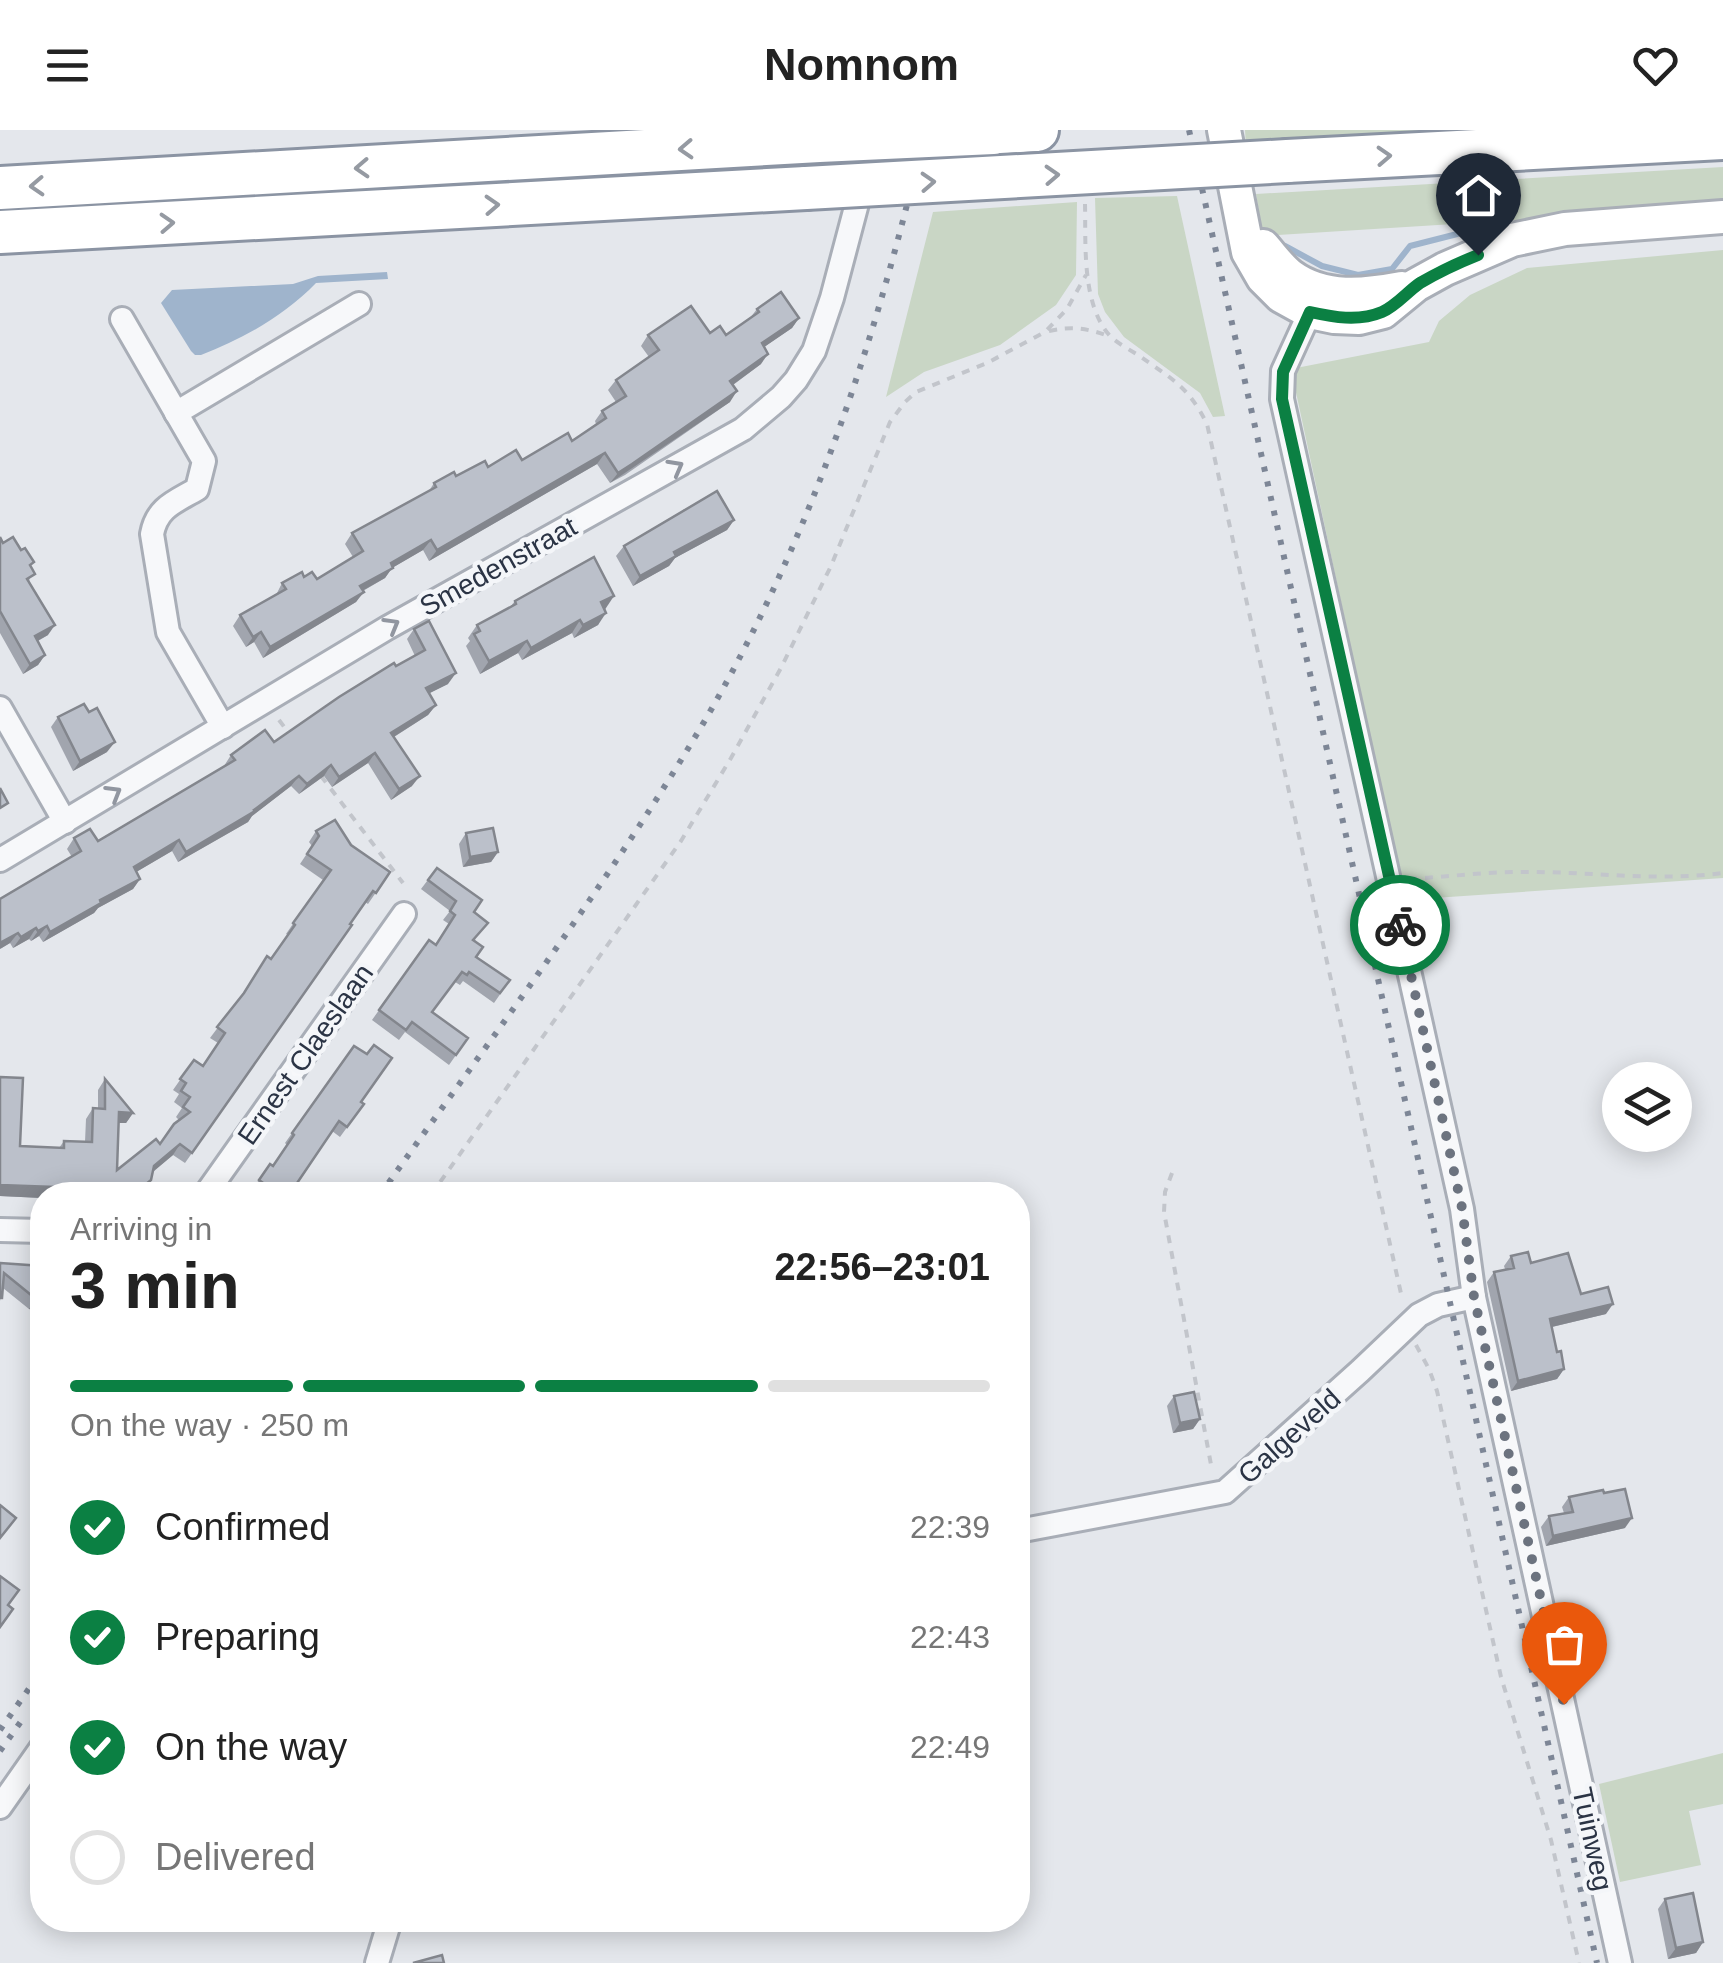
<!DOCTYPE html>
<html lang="en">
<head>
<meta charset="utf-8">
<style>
  :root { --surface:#fff; --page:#f2f2f2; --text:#222; --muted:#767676; --line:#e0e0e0; --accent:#0b8043 }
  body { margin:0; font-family:Helvetica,sans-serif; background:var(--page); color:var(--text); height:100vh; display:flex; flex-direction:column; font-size:38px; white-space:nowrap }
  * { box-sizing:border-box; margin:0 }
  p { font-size:32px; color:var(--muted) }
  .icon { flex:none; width:55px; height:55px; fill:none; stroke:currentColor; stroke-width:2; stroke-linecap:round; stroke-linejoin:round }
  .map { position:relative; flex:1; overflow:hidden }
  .sheet { position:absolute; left:30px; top:1052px; width:1000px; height:750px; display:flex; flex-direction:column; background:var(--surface); border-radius:40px; box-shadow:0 5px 25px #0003 }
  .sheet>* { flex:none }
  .fabs { position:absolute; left:1602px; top:932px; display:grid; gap:20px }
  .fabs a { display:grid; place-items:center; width:90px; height:90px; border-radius:50%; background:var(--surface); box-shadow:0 5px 25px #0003; font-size:50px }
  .pin { position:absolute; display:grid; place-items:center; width:85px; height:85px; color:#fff; margin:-102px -42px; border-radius:50% 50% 50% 0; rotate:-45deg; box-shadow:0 0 10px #0007 }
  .pin .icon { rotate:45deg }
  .courier { position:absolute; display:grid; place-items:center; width:100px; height:100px; margin:-50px; border:8px solid #0b8043; border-radius:50%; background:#fff; color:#222; box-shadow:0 2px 12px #0007 }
  .head em { font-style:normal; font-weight:700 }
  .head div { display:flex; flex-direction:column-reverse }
  .head { display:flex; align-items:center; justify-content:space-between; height:170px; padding:0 40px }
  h1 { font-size:65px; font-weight:700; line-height:75px }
  .bar { display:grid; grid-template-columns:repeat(4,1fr); gap:15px 10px; align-content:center; height:120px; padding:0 40px }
  .bar i { height:12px; border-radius:8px; background:var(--line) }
  .bar .selected { background:var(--accent) }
  .bar p { grid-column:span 4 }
  ol { padding:0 40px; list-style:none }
  li { display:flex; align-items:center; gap:30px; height:110px }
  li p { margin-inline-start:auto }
  li .icon { padding:10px; border-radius:50%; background:var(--accent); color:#fff; stroke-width:4 }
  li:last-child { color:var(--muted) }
  li i { width:55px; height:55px; border:5px solid var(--line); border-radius:50% }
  header { display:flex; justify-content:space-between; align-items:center; height:130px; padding:0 40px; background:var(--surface); font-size:45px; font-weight:700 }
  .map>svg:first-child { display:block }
  .green { fill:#c9d6c5 }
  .water { fill:#9fb4cc }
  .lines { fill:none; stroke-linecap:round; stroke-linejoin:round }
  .stream { stroke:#9fb4cc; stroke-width:6 }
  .street-casing { stroke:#a9aeb7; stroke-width:28 }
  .secondary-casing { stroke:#a9aeb7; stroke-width:38 }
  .highway-casing { stroke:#8b94a3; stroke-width:48 }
  .path { stroke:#c2c5cb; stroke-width:4; stroke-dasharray:8 8; stroke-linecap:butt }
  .street { stroke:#f7f8fa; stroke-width:22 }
  .secondary { stroke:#fff; stroke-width:32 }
  .highway { stroke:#fff; stroke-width:42 }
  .rail { stroke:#7d8696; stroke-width:6; stroke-dasharray:5 10; stroke-linecap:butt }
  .highway-bridge-casing { stroke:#8b94a3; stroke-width:48; stroke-linecap:butt }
  .highway-bridge { stroke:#fff; stroke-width:42 }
  .wall { fill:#a1a5ae }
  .shaded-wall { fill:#83868d }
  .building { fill:#bbc0ca; stroke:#83868d; stroke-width:2.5 }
  .oneway { stroke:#959aa2 }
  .oneway2 { stroke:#9196a0 }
  .done { stroke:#6c737f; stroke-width:10; stroke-dasharray:0 18 }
  .route { stroke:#0b8043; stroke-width:12 }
  .labels { text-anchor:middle; stroke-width:9; stroke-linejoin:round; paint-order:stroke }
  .street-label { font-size:28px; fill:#2b3445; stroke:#f4f6f9 }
</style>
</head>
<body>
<header><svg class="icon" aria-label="menu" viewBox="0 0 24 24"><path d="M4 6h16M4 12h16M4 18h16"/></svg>Nomnom<svg class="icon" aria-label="heart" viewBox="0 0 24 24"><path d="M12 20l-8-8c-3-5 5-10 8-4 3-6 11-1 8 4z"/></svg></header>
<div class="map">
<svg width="1723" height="1833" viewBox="0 0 1723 1833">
  <rect width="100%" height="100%" fill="#e4e7ec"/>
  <g class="green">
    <polygon points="1245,0 1571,0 1246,17"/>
    <polygon points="1723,37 1723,77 1263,106 1256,64"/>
    <polygon points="1177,66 1225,286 1213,287 1200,263 1124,207 1105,182 1098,164 1095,68"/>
    <polygon points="1077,72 1076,145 1056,175 1000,215 924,242 886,267 933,82"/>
    <polygon points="1723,120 1723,748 1405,770 1291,239 1429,212 1439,191 1470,165 1527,138"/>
    <polygon points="1723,1623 1723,1674 1689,1681 1701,1735 1620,1752 1599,1654"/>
  </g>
  <path class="water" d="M 387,142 L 388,149 L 316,153 C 284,186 243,209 201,225 L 195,225 L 191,221 L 161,173 L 172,160 L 293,154 L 318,146 Z"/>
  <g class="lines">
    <polyline class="stream" points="1285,116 1322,136 1358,145 1392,139 1410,116 1473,100 1512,94"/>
    <g class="street-casing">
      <g id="street">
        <polyline points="1310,182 1283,241 1282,269 1462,1079 1474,1167 1620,1833"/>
        <path d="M 122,189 L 204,331 L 197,359 C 175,372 157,377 152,404 L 168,502 L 223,597"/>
        <polyline points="176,283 359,174"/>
        <polyline points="0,578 65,692"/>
        <polyline points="0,730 387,498 743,299 781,267 796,250 814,221 832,168 864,47"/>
        <polyline points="205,1065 404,784"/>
        <polyline points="0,1100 42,1101"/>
        <polyline points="1018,1401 1225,1362 1360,1241 1419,1185 1438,1175 1474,1167"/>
        <polyline points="0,1677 42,1617"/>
        <polyline points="377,1833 390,1790"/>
      </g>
    </g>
    <g class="secondary-casing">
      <g id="secondary">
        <polyline points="1224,0 1248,122 1263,148 1281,166 1310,182 1334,187 1359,188 1383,182 1416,155 1445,139 1512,110 1565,99 1723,87"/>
        <path d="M 1263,116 C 1272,126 1281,139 1291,146 C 1324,170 1365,165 1402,158"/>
      </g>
    </g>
    <g class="highway-casing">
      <g id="highway">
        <polyline points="993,3 1037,0"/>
        <polyline points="1287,31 1723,8"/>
        <polyline points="0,58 819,11"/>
        <polyline points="0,102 806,58"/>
      </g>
    </g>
    <g class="path">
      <path d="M 1085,74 C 1086,114 1081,177 1112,208 C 1119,214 1130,220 1138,225 C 1172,249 1188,256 1207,294 L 1402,1168"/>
      <path d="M 1049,201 C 1071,196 1087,198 1108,206"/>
      <polyline points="279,590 291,606"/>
      <polyline points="321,646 403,753"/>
      <path d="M 1409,749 C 1446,747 1483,742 1519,742 C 1587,741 1655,752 1723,743"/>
      <polyline points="1172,1043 1165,1062 1164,1082 1212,1340"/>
      <polyline points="431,1065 681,711 731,628 781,538 831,436 890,292 905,272 916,262 987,233 1045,202 1067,179 1086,145"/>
      <polyline points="1416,1215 1429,1239 1437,1261 1501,1547 1551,1710 1579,1833"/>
    </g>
    <use href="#street" class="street"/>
    <use href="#secondary" class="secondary"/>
    <use href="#highway" class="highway"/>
    <g class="rail">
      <polyline points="1189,0 1597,1833"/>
      <path d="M 380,1065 C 490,909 607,756 704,592 C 811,409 878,206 925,0"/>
      <polyline points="0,1600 42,1540"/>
      <polyline points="0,1621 22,1590"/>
    </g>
    <g class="highway-bridge-casing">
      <g id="highway-bridge">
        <polyline points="819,11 993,3"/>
        <polyline points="806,58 1287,31"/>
      </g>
    </g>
    <use href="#highway-bridge" class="highway-bridge"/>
  </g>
  <g class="wall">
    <polygon points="757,179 799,188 792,198 764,217 761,234 733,255 730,272 625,345 610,353 597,334 429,431 423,420 392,438 385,448 363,461 356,472 263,528 254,512 246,517 233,496 240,485 276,465 282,453 304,447 317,449 353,427 345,414 352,403 429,361 434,353 488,337 522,330 572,311 596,294 595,291 602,281 616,272 608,260 616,250 649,227 641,216 648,205 710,203 726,205 750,188"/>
    <polygon points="684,379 734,390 727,400 675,428 669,436 633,456 616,426 624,416 681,383"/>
    <polygon points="0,407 3,413 31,436 29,453 48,505 38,511 45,525 38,535 23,544 0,503"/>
    <polygon points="515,471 606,478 598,495 574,508 572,503 522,530 518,523 480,544 466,516 470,511 468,508 477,495 510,477"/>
    <polygon points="414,499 448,554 429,563 436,575 428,585 394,607 412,656 391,670 368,633 332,657 324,646 299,664 291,656 252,686 248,692 178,732 172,721 136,742 140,749 133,759 98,778 94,783 43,812 39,806 31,811 29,809 13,818 10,813 0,819 72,727 67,719 74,708 98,711 224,636 231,625 274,612 415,526 407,509"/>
    <polygon points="58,587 107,622 73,641 51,597"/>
    <polygon points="316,701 351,715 390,742 368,774 365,772 350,794 352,795 185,1033 173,1025 153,1041 151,1050 143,1061 42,1065 42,1068 0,1066 0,947 20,1016 59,1018 64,1011 85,1012 86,989 93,978 98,979 98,960 105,949 133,983 126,993 119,993 117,1040 160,1014 179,990 176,987 182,978 174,972 179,964 173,960 194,930 203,936 218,913 210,908 240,868 267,826 271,829 288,805 286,804 323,750 300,734 312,716 309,712"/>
    <polygon points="466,703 498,722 491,732 463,737 459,714"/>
    <polygon points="437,738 474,782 476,827 510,850 494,873 463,851 460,855 455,852 432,882 468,908 449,935 405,902 399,910 372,890 429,810 435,815 449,794 443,790 450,781 421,759"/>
    <polygon points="354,916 361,972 364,974 340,1007 332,1001 289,1065 258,1065 252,1060 270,1034 273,1036 287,1015 285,1013"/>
    <polygon points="1511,1126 1531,1133 1581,1164 1606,1184 1552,1197 1557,1222 1564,1239 1557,1249 1511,1261 1487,1152 1494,1142 1505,1139 1504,1136"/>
    <polygon points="0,1133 42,1136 42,1182 29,1179 3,1158 0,1171"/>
    <polygon points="1174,1266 1200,1289 1193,1299 1173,1303 1167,1276"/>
    <polygon points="1569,1367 1625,1398 1546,1416 1541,1397 1549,1386 1564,1383 1562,1377"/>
    <polygon points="1665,1769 1703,1812 1696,1823 1668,1829 1658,1779"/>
  </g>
  <g class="shaded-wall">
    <polygon points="799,188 792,198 754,224 762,213"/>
    <polygon points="768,224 761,234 723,262 730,251"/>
    <polygon points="737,261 730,272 610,353 618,343"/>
    <polygon points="605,323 597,334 429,431 437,420"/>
    <polygon points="734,390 727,400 675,428 669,436 633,456 640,446 674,422"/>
    <polygon points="431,410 423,420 392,438 385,448 353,466 360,456 391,433"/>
    <polygon points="364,462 356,472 263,528 270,517"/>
    <polygon points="614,466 606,478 593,485 601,472"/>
    <polygon points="606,483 598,495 574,508 583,495"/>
    <polygon points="580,490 572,503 522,530 531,518"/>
    <polygon points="55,495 48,505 28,516 35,506"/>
    <polygon points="261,502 254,512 246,517 253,507"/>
    <polygon points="527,511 518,523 480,544 489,531"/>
    <polygon points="45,525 38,535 23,544 30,534"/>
    <polygon points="456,543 448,554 418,569 426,558"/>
    <polygon points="436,575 428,585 384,613 391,603"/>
    <polygon points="115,612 107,622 73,641 80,631"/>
    <polygon points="375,623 368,633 332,657 339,647"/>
    <polygon points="331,635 324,646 299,664 307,654"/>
    <polygon points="299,646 291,656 252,686 248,692 178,732 186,722 254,680"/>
    <polygon points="420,646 412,656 391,670 399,659"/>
    <polygon points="179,710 172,721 126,748 134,737"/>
    <polygon points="498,722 491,732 463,737 470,727"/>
    <polygon points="140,749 133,759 98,778 94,783 43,812 50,802 100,770"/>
    <polygon points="47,796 39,806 31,811 38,801"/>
    <polygon points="36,798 29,809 13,818 21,807"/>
    <polygon points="18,803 10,813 0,819 0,813"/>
    <polygon points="119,982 133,983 126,993 112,993"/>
    <polygon points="180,1014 173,1025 147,1047 154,1036"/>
    <polygon points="151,1050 139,1065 42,1065 42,1068 0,1066 0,1055"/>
    <polygon points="36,1169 42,1170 42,1182 29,1179"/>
    <polygon points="1613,1174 1606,1184 1543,1199 1550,1189"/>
    <polygon points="1564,1239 1557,1249 1511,1261 1518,1251"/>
    <polygon points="1200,1289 1193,1299 1173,1303 1180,1293"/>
    <polygon points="1632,1388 1625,1398 1546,1416 1553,1406"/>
    <polygon points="1703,1812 1696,1823 1668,1829 1676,1818"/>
  </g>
  <g class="building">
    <polygon points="781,162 799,188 762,213 768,224 730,251 737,261 632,334 618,343 605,323 437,420 431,410 391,433 393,438 360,456 364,462 270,517 261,502 253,507 240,485 286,459 282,453 302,442 304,447 312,442 317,449 363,421 352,403 436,357 434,353 454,342 456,346 485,331 488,337 516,320 522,330 568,303 572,311 606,288 602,281 626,266 616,250 659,220 648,205 691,176 710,203 720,196 726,205 759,182 757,179"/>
    <polygon points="717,361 734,390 674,422 676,426 640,446 624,416"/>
    <polygon points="0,407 3,413 13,407 21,420 25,418 34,432 30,435 35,444 27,449 55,495 35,506 45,525 30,534 0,481"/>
    <polygon points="594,427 614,466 601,472 606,483 583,495 580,490 531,518 527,511 489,531 474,504 480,501 477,495 516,474 515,471"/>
    <polygon points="429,491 456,543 426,558 436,575 391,603 420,646 399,659 375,623 339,647 331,635 307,654 299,646 254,680 255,681 186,722 179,710 134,737 140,749 100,770 101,773 50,802 47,796 38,801 36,798 21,807 18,803 0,813 0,769 81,721 74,708 90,699 98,711 235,630 231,625 265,600 274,612 339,567 394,533 396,536 425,520 414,499"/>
    <polygon points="84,574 89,582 97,578 115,612 80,631 58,587"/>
    <polygon points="0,658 8,673 0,678"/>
    <polygon points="335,690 351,715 390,742 376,763 373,761 350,794 352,795 192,1023 180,1014 154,1036 151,1050 139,1060 0,1055 0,947 23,948 20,1016 64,1018 64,1011 92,1012 93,978 105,979 105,949 133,983 119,982 117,1040 156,1009 160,1014 174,994 190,982 183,977 190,967 181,961 186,953 180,949 194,930 203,936 225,903 217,897 244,863 267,826 271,829 295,795 293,793 331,740 307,724 319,706 316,701"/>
    <polygon points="493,698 498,722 470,727 466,703"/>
    <polygon points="437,738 482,770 474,782 488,793 473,810 483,817 476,827 510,850 500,863 469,842 467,845 462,842 432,882 468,908 456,925 412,892 406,900 379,880 429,810 436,815 455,785 450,781 456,771 428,750"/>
    <polygon points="374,915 392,928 361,972 364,974 347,997 339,991 289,1065 280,1065 259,1050 270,1034 273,1036 294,1005 292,1003 354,916 367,924"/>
    <polygon points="1528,1122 1531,1133 1568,1123 1581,1164 1608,1157 1613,1174 1550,1189 1557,1222 1561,1221 1564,1239 1518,1251 1494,1142 1514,1138 1511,1126"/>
    <polygon points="0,1133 42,1136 42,1170 36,1169 4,1143 2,1168 0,1168"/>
    <polygon points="1194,1262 1200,1289 1180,1293 1174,1266"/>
    <polygon points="1625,1359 1632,1388 1553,1406 1549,1386 1573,1382 1569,1367 1603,1360 1604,1363"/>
    <polygon points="0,1375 16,1388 0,1408"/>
    <polygon points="0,1446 19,1460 8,1475 13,1479 0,1497"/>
    <polygon points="1693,1763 1703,1812 1676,1818 1665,1769"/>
    <polygon points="442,1825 444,1833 413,1833"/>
  </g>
  <defs><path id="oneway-chevron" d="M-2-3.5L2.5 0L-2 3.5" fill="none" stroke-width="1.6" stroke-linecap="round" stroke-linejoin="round" transform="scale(2.5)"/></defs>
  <g class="oneway">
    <use href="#oneway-chevron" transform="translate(686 19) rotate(177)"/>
    <use href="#oneway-chevron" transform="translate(1384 26) rotate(-3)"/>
    <use href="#oneway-chevron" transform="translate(362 38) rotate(177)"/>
    <use href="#oneway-chevron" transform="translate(1052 45) rotate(-3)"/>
    <use href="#oneway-chevron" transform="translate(928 52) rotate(-3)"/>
    <use href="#oneway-chevron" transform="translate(37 56) rotate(177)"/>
    <use href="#oneway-chevron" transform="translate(492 75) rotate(-3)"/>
    <use href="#oneway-chevron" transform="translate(167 93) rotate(-3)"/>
  </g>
  <g class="oneway2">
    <use href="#oneway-chevron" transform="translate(676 337) rotate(-29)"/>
    <use href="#oneway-chevron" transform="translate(392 495) rotate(-30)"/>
    <use href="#oneway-chevron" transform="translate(114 663) rotate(-31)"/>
  </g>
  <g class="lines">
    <polyline class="done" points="1400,795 1462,1078 1474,1167 1564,1574"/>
    <path class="route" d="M 1400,795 L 1282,269 L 1283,242 L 1310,182 C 1333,187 1358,192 1382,182 C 1396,176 1407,162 1420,153 C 1439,142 1458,133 1478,125"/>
  </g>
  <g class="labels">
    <g class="street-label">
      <text transform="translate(498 436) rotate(-29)" y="10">Smedenstraat</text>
      <text transform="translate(305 924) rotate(-55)" y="10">Ernest Claeslaan</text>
      <text transform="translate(1289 1306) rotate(-42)" y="10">Galgeveld</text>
      <text transform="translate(1593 1709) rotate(78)" y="10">Tuinweg</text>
    </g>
  </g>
</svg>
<div class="fabs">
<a><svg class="icon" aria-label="layers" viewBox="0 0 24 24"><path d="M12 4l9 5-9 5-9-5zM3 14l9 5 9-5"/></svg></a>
</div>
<div class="pin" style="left:1564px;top:1574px;background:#ea580c"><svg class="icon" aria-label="bag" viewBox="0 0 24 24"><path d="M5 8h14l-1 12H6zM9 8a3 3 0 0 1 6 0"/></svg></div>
<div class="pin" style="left:1478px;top:125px;background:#1f2937"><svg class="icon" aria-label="home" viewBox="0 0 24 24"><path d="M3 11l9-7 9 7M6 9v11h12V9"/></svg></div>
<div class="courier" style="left:1400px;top:795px"><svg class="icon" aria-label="bike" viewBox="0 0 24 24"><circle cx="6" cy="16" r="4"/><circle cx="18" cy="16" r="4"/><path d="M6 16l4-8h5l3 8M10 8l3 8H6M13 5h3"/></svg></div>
<section class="sheet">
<div class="head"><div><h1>3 min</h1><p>Arriving in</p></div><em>22:56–23:01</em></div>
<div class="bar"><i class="selected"></i><i class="selected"></i><i class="selected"></i><i></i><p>On the way · 250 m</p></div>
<ol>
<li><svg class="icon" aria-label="check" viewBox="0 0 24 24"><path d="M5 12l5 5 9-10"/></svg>Confirmed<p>22:39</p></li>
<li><svg class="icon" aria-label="check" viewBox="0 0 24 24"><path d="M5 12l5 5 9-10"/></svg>Preparing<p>22:43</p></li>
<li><svg class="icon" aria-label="check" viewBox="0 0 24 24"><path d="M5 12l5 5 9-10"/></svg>On the way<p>22:49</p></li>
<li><i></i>Delivered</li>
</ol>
</section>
</div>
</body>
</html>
